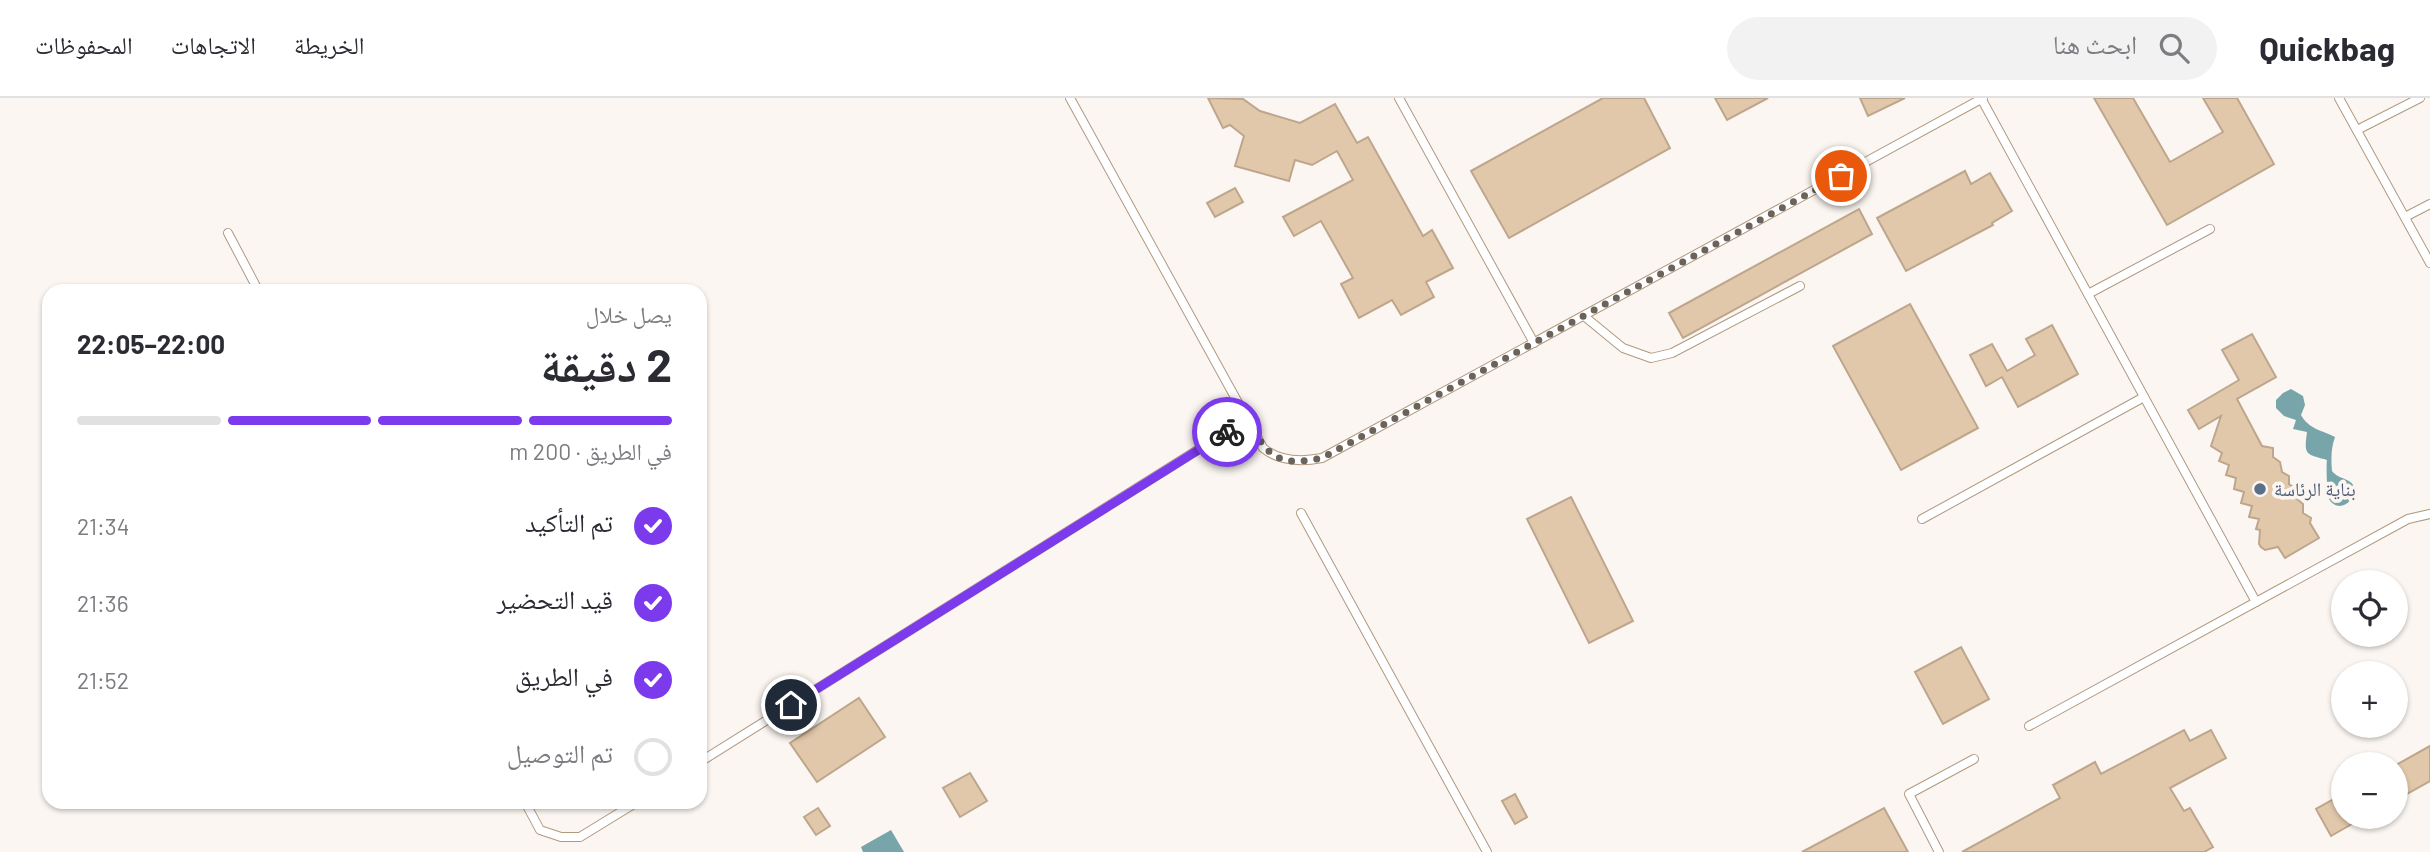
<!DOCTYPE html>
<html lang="ar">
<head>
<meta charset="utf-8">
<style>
  :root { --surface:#fff; --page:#f2f2f3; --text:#2b2b33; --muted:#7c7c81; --line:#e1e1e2; --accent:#7c3aed }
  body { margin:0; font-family:Barlow,"Noto Naskh Arabic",sans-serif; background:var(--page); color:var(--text); direction:rtl; height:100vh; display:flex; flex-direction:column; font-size:26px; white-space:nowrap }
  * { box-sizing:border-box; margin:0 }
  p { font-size:23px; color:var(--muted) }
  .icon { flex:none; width:38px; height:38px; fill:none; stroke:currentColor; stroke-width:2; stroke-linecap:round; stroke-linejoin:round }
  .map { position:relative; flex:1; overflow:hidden; direction:ltr }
  .details { position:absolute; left:42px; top:186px; width:665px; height:525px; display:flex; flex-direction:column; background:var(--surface); border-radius:21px; box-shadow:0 2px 5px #0004; direction:rtl }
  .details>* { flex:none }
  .tools { position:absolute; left:2331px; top:472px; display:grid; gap:14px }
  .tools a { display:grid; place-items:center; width:77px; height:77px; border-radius:50%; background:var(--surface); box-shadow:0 2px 5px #0004; font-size:35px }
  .pin { position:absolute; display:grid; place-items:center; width:60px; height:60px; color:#fff; margin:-30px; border:4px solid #fff; border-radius:50%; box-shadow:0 2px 7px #0007 }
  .courier { position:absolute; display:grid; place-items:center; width:70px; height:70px; margin:-35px; border:5px solid #7c3aed; border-radius:50%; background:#fff; color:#222; box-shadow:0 2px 9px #0007 }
  .headline em { font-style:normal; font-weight:700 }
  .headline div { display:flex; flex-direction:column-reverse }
  .headline { display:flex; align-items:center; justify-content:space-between; height:119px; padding:0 35px }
  h1 { font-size:46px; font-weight:700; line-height:52px }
  .bar { display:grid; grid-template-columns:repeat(4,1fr); gap:10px 7px; align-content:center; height:84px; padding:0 35px }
  .bar i { height:9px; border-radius:5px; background:var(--line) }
  .bar .current { background:var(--accent) }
  .bar p { grid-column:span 4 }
  ol { padding:0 35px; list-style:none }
  li { display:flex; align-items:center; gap:21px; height:77px }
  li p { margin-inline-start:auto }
  li .icon { padding:7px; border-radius:50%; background:var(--accent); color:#fff; stroke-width:4 }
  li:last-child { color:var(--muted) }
  li i { width:38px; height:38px; border:4px solid var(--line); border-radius:50% }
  header { display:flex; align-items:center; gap:42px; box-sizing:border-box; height:98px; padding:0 35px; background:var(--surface); border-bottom:2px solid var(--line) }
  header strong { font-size:33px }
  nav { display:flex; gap:38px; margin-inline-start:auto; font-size:24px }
  .search { width:490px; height:63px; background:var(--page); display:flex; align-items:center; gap:18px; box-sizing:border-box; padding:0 24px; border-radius:38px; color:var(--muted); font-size:26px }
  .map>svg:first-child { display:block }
  .water { fill:#78a5a9 }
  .building { fill:#e2c8ab; stroke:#bea68c; stroke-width:2 }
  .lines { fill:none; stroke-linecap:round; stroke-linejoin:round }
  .service-casing { stroke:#b0997f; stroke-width:10 }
  .service { stroke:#fff; stroke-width:8 }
  .done { stroke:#6a635b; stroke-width:7; stroke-dasharray:0 12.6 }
  .route { stroke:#7c3aed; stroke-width:9 }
  .service-dot { fill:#5c6f8a; stroke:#fbf6f1; stroke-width:2.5 }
  .labels { text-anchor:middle; stroke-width:7; stroke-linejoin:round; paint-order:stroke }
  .service-label { font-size:19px; fill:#4e5e75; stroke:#fbf6f1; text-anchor:start }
</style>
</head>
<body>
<header>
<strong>Quickbag</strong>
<div class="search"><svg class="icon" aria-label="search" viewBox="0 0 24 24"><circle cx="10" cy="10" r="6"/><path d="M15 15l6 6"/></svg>ابحث هنا</div>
<nav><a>الخريطة</a><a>الاتجاهات</a><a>المحفوظات</a></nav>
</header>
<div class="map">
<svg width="2430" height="754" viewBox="0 0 2430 754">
  <rect width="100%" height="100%" fill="#fbf6f1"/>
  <g class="water">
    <path d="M 2291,291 L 2303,298 L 2305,307 L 2301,317 C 2309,331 2321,332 2335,339 C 2331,350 2331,361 2332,373 C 2339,382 2350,379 2355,390 C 2355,404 2338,416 2329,401 C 2327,397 2326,367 2327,362 C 2305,356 2304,357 2307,334 L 2293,331 L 2296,322 L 2284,318 L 2276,310 L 2276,302 L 2283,295 Z"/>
    <polygon points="891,732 904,754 863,754 861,749"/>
  </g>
  <g class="building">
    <polygon points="1208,0 1243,1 1260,13 1300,25 1335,6 1357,45 1368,39 1423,138 1432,132 1453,170 1426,184 1434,199 1401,217 1392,202 1359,220 1341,186 1353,180 1321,123 1294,138 1283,119 1353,82 1337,53 1312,67 1295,62 1289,83 1235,68 1244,38 1230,27 1223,30"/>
    <polygon points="1603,0 1644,0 1670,50 1509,140 1471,73"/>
    <polygon points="1715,0 1768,0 1727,22"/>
    <polygon points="1860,0 1905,0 1868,18"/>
    <polygon points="2094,0 2133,0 2170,64 2223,34 2203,0 2237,0 2274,66 2167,127"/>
    <polygon points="1965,73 1971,86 1990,75 2012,113 1992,125 1993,127 1906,173 1877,120"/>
    <polygon points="1235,90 1243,104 1215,119 1207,105"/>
    <polygon points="1859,111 1872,136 1683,240 1669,215"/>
    <polygon points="1910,206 1978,330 1901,372 1833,248"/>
    <polygon points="2052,227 2078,276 2018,309 2002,279 1986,288 1970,257 1992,246 2007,273 2035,257 2026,241"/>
    <polygon points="2252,236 2276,279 2237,301 2262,348 2273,350 2273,359 2280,364 2282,374 2289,378 2289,386 2297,392 2297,401 2303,406 2303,415 2311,420 2310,425 2319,440 2285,460 2278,449 2265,452 2261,449 2259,446 2260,432 2256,431 2259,421 2249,419 2252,408 2241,405 2244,394 2234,391 2236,380 2226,377 2229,367 2219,363 2222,355 2211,348 2221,318 2199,331 2188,312 2239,282 2222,252"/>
    <polygon points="1571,399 1633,523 1589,545 1527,421"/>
    <polygon points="1961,549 1989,601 1943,626 1915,574"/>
    <polygon points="859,600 885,639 817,684 790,645"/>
    <polygon points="2184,632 2190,643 2211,632 2226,660 2170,690 2184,713 2190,710 2213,749 2204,754 1962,754 2060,700 2053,687 2095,664 2101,676"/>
    <polygon points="2430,648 2430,683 2396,702 2396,667"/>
    <polygon points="970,675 987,703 960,719 943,690"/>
    <polygon points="1515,696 1527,719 1515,726 1502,703"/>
    <polygon points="2343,696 2343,719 2364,719 2331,738 2316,711"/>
    <polygon points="818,710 830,728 816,737 804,719"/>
    <polygon points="1884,710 1908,754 1802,754"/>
  </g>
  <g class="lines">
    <g class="service-casing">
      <g id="service">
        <path d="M 1070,0 L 1263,350 C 1280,364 1301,364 1322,360 L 1983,0"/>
        <polyline points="1399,0 1534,245"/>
        <polyline points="1981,0 2256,504"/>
        <polyline points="2339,0 2430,165"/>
        <polyline points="2357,32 2420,0"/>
        <polyline points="2405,119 2430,106"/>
        <polyline points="228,135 258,192"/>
        <polyline points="2088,196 2210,131"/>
        <polyline points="1584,218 1623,250 1651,260 1672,255 1800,188"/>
        <polyline points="1301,415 1487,754"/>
        <polyline points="1922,421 2144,299"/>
        <polyline points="2029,628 2408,421 2430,416"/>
        <polyline points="700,664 1247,321"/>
        <polyline points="525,704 540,732 561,739 580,739 637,704"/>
        <polyline points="1939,754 1909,696 1974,661"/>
      </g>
    </g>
    <use href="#service" class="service"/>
  </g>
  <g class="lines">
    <path class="done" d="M 1227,334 L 1247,321 C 1268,359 1277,369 1322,360 L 1841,78"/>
    <polyline class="route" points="791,607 1227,334"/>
  </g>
  <circle class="service-dot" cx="2260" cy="391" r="7"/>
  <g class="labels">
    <g class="service-label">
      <text x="2274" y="398">بناية الرئاسة</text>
    </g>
  </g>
</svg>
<div class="tools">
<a><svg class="icon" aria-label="locate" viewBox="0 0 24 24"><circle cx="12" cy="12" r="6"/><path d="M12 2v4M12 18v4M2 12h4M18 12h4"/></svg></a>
<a>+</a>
<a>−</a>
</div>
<div class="pin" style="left:1841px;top:78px;background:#ea580c"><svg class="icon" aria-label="bag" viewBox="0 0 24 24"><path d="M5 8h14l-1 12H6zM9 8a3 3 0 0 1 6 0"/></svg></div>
<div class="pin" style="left:791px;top:607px;background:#1f2937"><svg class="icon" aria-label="home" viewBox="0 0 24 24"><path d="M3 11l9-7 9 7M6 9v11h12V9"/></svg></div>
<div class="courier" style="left:1227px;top:334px"><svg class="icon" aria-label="bike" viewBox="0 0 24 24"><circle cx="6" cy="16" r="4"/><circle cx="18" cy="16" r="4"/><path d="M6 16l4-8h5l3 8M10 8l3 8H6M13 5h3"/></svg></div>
<section class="details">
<div class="headline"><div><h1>2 دقيقة</h1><p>يصل خلال</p></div><em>22:00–22:05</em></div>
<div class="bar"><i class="current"></i><i class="current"></i><i class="current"></i><i></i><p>في الطريق · 200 m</p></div>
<ol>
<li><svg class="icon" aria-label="check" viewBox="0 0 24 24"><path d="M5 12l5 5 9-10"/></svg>تم التأكيد<p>21:34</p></li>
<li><svg class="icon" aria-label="check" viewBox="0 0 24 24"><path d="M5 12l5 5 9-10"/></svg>قيد التحضير<p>21:36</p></li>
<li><svg class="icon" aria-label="check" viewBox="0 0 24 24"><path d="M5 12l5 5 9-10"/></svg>في الطريق<p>21:52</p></li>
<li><i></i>تم التوصيل</li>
</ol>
</section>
</div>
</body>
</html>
